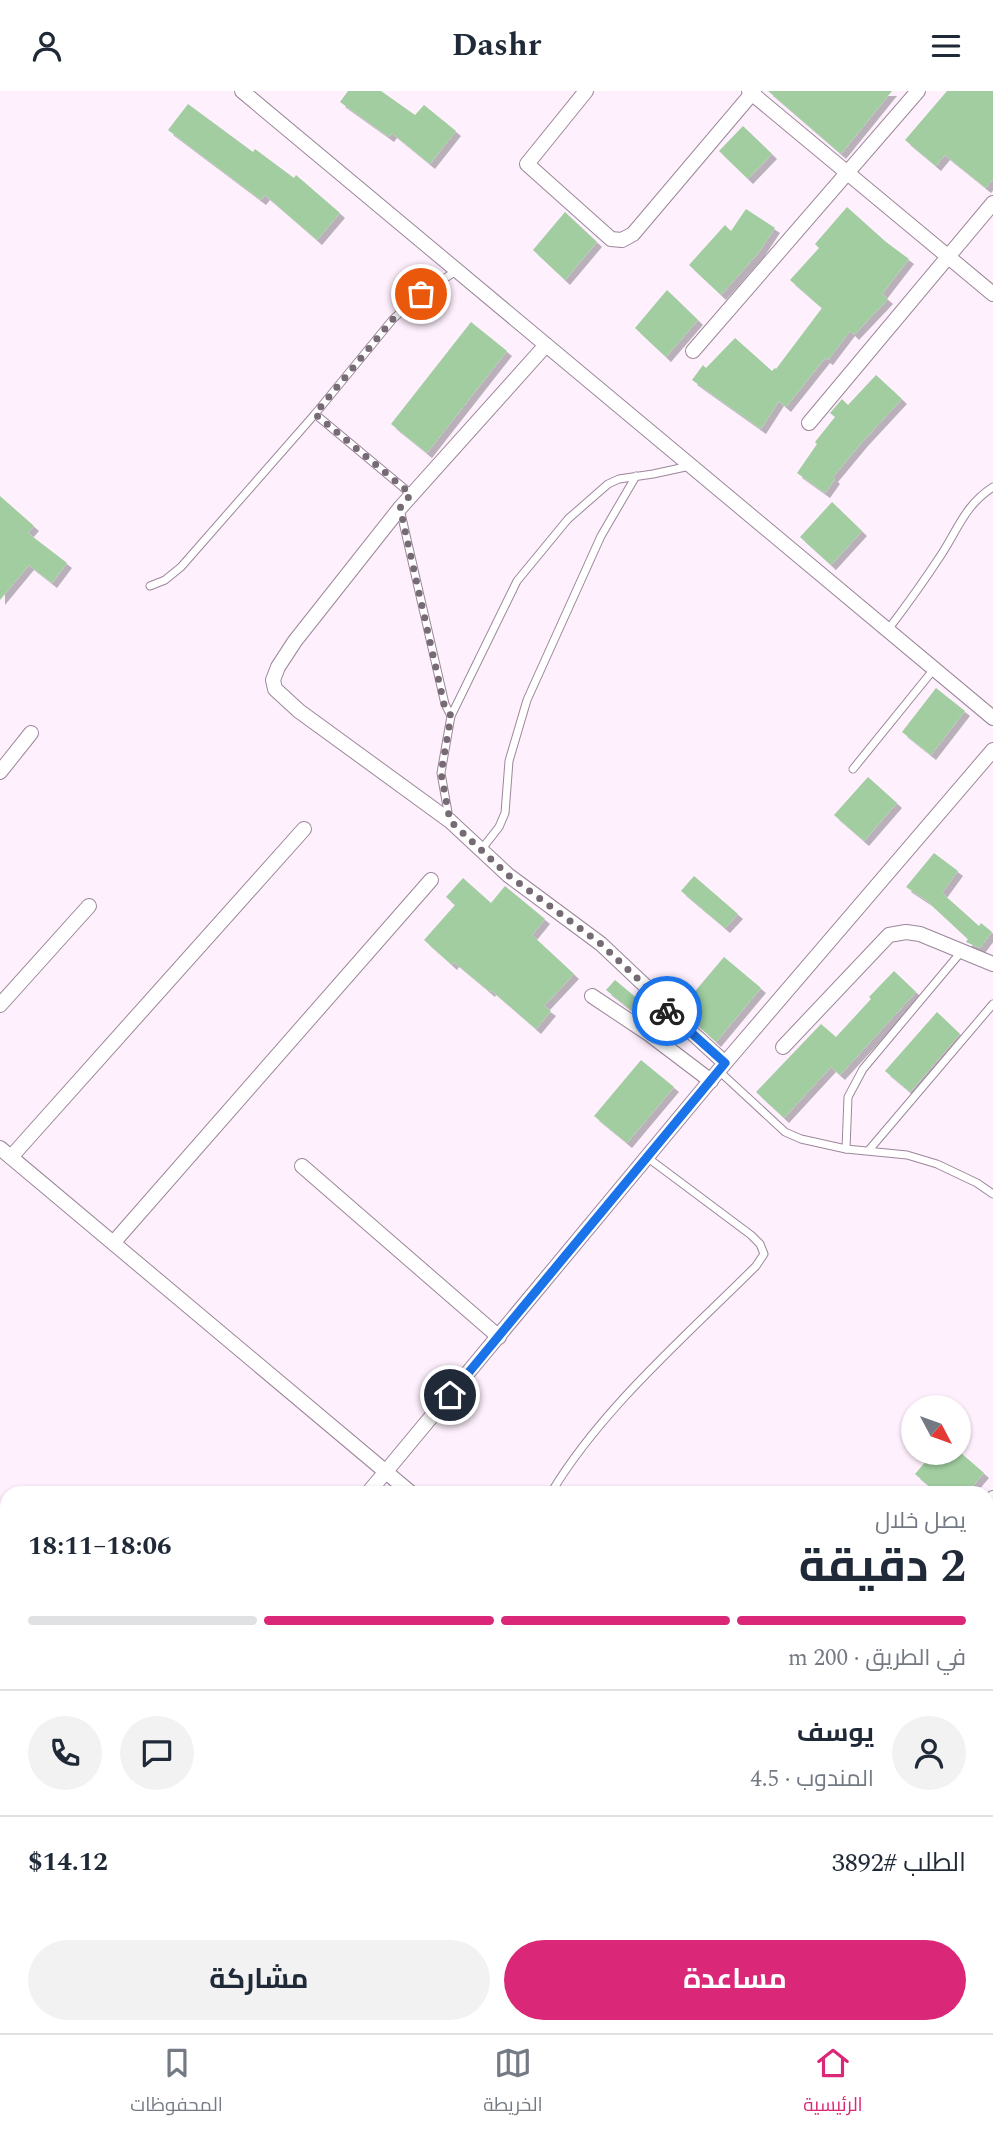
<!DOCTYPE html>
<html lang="ar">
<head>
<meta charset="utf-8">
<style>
  :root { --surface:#fff; --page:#f2f2f3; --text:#1f2937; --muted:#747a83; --line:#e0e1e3; --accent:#db2777 }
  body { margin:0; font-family:Spectral,Cairo,serif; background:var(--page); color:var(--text); direction:rtl; height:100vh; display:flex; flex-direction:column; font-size:26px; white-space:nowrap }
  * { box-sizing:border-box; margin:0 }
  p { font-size:23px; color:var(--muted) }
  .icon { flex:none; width:38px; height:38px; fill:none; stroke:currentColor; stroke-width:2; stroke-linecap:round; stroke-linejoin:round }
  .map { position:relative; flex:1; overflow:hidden; direction:ltr }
  .side { position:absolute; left:0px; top:1395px; width:994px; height:548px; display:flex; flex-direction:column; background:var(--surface); border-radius:21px 21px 0 0; box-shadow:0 2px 5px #0004; direction:rtl }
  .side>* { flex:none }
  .needle { width:46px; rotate:131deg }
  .fabs { position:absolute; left:901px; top:1304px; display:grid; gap:14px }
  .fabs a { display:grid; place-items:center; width:70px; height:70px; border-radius:50%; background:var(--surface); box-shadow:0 2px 5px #0004; font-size:35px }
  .pin { position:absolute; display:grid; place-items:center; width:60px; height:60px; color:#fff; margin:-30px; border:4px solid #fff; border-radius:50%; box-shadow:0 2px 7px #0007 }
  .courier { position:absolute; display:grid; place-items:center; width:70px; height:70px; margin:-35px; border:5px solid #1a73e8; border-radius:50%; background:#fff; color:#222; box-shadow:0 2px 9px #0007 }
  .headline em { font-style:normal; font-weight:700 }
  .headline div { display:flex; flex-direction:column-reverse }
  .headline { display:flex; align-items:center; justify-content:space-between; height:119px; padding:0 28px }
  h1 { font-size:46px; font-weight:700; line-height:52px }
  .bar { display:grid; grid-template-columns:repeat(4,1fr); gap:10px 7px; align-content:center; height:84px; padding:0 28px }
  .bar i { height:9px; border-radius:5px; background:var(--line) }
  .bar .on { background:var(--accent) }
  .bar p { grid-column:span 4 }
  .line { display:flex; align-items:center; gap:18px; padding:0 28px; border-top:2px solid var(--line) }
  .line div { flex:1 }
  .round { display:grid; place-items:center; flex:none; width:74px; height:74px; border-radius:37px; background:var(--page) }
  .cta { display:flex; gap:14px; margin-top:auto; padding:14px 28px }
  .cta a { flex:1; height:80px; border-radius:42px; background:var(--accent); color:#fff; font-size:28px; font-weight:700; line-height:80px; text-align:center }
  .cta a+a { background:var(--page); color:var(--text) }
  header { display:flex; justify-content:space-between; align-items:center; height:91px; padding:0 28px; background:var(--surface); font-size:32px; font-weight:700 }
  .tab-bar { display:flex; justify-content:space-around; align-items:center; height:98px; border-top:2px solid var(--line); background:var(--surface); font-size:19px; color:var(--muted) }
  .tab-bar a { display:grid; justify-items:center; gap:4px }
  .tab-bar .on { color:var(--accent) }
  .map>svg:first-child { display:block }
  .building { fill:#a1cda0; filter:url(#shadow) }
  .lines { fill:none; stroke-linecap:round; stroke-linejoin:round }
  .lane-casing { stroke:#9c879b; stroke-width:9 }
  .street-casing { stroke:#9c879b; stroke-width:16 }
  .lane { stroke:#fff; stroke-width:7 }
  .street { stroke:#fff; stroke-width:14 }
  .done { stroke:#766b75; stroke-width:7; stroke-dasharray:0 12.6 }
  .route { stroke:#1a73e8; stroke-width:9 }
</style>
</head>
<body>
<header><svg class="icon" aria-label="menu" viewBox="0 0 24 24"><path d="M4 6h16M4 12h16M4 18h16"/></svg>Dashr<svg class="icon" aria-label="person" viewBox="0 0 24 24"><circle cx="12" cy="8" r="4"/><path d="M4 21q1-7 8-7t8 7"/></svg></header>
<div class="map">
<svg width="993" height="1942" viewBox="0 0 993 1942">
  <defs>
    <filter id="shadow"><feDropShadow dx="5" dy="5" stdDeviation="0" flood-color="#0004"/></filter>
  </defs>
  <rect width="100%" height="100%" fill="#fef0fd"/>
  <g class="building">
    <polygon points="348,0 381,0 415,24 424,14 456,40 430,73 392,42 389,46 340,11"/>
    <polygon points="768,0 892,0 841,63"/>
    <polygon points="947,0 993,0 993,88 986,97 945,64 936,75 905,49"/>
    <polygon points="188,13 253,61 255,58 294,87 296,84 340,122 317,149 265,104 261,109 168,39"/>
    <polygon points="743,35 772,63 748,88 719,60"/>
    <polygon points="847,116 886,151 909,168 882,203 888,208 854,244 850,240 828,269 825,267 786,316 779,310 761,338 692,289 703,274 706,277 735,247 772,280 775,277 776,278 822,217 790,189 819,157 815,153"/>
    <polygon points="746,118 775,137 759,161 721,204 689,174 725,134 731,140"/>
    <polygon points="565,121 597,151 565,189 533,159"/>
    <polygon points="667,199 698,229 666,266 635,237"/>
    <polygon points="471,231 507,260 427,362 391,333"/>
    <polygon points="876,284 902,308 863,350 833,386 835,388 825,402 797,382 817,353 815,351 835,326 830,322 842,308 848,314"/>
    <polygon points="0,405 34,435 28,442 67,472 52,492 29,474 0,509"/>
    <polygon points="832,411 862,440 831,474 800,446"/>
    <polygon points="936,597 965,620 931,664 902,641"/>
    <polygon points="868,686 897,712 864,750 834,724"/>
    <polygon points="934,762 958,780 942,802 979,835 981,832 992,841 980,857 966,851 968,848 927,810 906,796"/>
    <polygon points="694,785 738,823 725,837 681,800"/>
    <polygon points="463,787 491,812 505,795 545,828 532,844 574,883 544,915 551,920 536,938 491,899 490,901 454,871 452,874 424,849 455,814 446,806"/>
    <polygon points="724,866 761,897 716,951 680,918"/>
    <polygon points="894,880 916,901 840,984 831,976 784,1027 756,1001 821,933 836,946 871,908 869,906"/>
    <polygon points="615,889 644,913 636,923 606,899"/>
    <polygon points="937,921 960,943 910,1001 885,980"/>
    <polygon points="641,969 674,996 627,1052 594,1025"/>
    <polygon points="933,1362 961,1362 984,1382 967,1402 937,1402 915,1383"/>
  </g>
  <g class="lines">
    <g class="lane-casing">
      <g id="lane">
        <polyline points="315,323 411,403"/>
        <polyline points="400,418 445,613 451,625"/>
        <polyline points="150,495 165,489 181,476 315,323 393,228 421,203 456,180"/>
        <path d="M 887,540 C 906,515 924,490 941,464 C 958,438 965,414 993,396"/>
        <polyline points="853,678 934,578"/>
        <polyline points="449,727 441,682 451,625 517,490 568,428 608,393 619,388 653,383 690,375"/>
        <polyline points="481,759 499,736 505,722 509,670 527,609 601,445 636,385"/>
        <polyline points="719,980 785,1041 801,1048 846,1058 907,1064 937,1073 977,1092 993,1103"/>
        <polyline points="846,1058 848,1006 863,978 961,861"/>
        <polyline points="869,1059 993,913"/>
        <path d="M 551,1402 C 601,1318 687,1244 756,1175 L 764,1163 L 760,1153 L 751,1144 L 648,1067"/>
      </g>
    </g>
    <g class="street-casing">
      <g id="street">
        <polyline points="242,0 993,627"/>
        <polyline points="586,0 527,73 611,148 622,149 633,143 754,0"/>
        <polyline points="749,0 993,203"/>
        <polyline points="546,254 400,417 295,550 278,576 273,589 275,598 299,620 450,730 508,784 601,853 656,905 665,917 725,972"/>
        <polyline points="693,260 918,0"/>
        <polyline points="809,332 993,112"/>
        <polyline points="0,681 31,642"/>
        <polyline points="592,905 649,943 711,990"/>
        <polyline points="0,914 89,815"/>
        <polyline points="783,956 889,844 906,841 920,843 993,873"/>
        <polyline points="0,1057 411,1402"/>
        <polyline points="11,1066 304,738"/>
        <polyline points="302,1075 499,1246"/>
        <polyline points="114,1151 431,789"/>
        <polyline points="368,1402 725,972 993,659"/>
        <polyline points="987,1414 993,1407"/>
        <polyline points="987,1667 993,1660"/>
        <polyline points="987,1800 993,1792"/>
        <polyline points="0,1836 7,1827"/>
        <polyline points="707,1942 712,1936"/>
        <polyline points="866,1942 871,1936"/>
      </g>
    </g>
    <use href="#lane" class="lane"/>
    <use href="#street" class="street"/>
  </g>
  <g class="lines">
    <polyline class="done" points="421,203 393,228 315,323 411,403 400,417 444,613 451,625 441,682 450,730 508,784 601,853 656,905 667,920"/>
    <polyline class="route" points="450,1304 725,972 667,920"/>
  </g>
</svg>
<div class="fabs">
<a><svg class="needle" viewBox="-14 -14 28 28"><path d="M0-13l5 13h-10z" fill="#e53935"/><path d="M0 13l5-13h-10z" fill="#747a83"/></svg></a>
</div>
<div class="pin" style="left:421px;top:203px;background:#ea580c"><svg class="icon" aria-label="bag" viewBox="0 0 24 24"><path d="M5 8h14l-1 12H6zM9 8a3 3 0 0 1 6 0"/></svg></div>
<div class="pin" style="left:450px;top:1304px;background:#1f2937"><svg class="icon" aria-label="home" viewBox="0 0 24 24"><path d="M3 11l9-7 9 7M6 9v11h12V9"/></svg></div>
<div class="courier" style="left:667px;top:920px"><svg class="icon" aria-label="bike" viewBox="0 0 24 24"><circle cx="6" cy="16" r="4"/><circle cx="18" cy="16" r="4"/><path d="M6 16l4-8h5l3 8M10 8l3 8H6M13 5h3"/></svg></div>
<section class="side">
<div class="headline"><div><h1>2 دقيقة</h1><p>يصل خلال</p></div><em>18:06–18:11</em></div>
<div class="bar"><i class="on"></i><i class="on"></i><i class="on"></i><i></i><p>في الطريق · 200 m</p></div>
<div class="line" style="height:126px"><a class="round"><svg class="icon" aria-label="person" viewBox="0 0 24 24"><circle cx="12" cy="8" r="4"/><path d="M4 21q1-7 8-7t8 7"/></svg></a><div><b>يوسف</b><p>المندوب · 4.5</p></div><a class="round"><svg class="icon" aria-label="chat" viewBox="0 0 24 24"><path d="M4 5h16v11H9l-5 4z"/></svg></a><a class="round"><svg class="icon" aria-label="phone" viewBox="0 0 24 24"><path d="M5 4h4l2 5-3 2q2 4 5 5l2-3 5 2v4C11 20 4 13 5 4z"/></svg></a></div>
<div class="line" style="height:91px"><div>الطلب #3892</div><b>$14.12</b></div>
<div class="cta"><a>مساعدة</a><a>مشاركة</a></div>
</section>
</div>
<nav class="tab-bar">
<a class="on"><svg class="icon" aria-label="home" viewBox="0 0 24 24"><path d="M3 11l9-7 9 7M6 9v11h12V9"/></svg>الرئيسية</a>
<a><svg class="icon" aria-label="map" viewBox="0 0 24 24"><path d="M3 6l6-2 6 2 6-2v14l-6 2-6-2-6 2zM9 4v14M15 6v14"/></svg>الخريطة</a>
<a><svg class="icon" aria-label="saved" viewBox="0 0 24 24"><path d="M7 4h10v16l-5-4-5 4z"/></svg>المحفوظات</a>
</nav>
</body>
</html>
